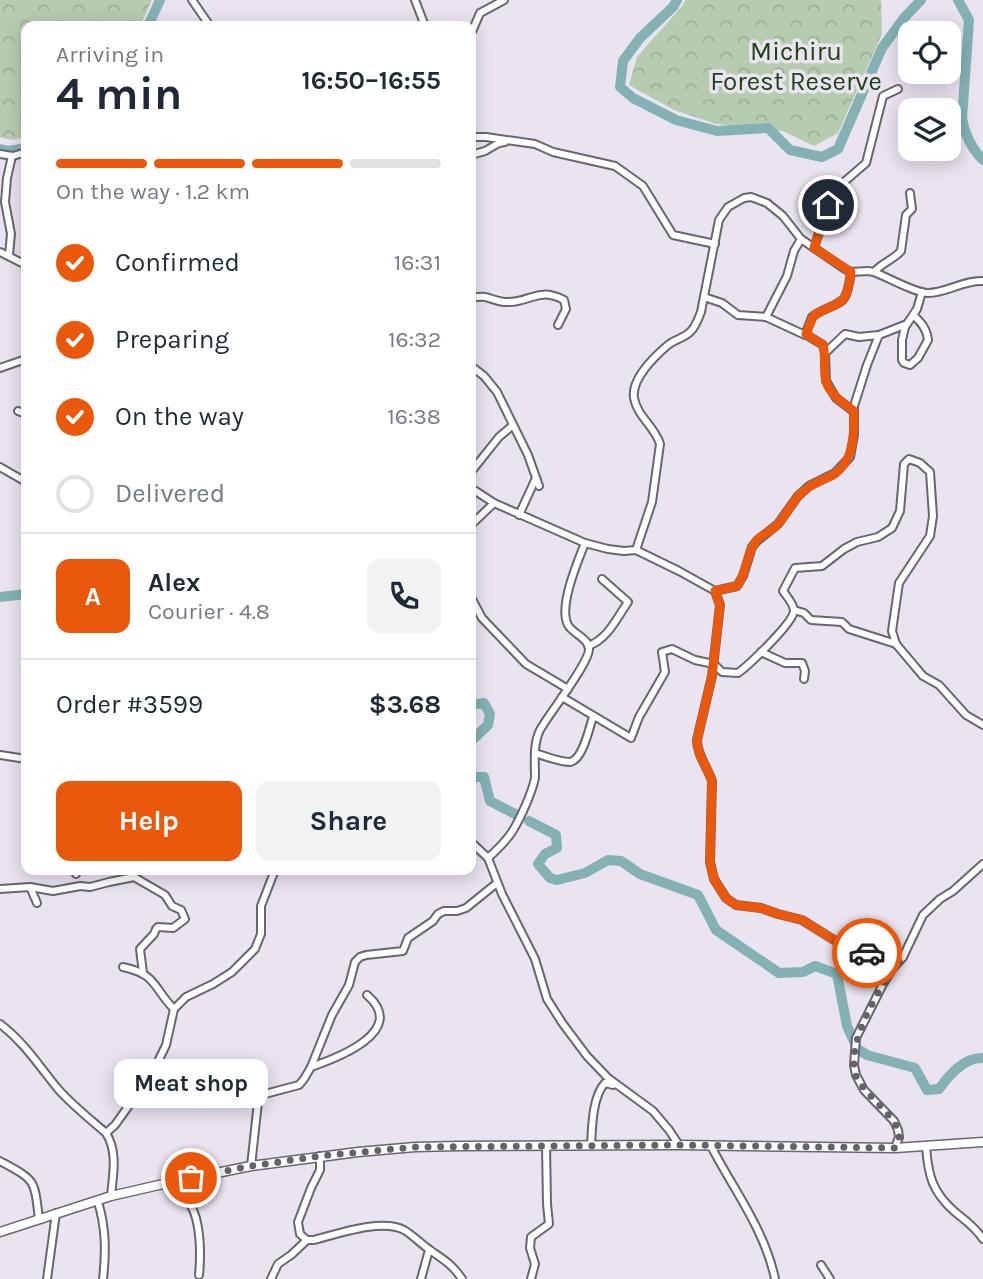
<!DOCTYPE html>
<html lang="en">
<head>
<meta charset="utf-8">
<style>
  :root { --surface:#fff; --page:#f2f2f3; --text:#1f2937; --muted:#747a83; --line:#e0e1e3; --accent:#ea580c }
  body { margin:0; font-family:Karla,sans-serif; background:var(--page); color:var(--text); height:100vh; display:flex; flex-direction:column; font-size:26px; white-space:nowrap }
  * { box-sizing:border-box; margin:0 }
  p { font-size:23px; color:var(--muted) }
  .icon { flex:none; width:38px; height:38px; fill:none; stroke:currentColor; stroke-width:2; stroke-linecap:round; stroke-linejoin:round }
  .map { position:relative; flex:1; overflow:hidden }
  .panel { position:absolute; left:21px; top:21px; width:455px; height:854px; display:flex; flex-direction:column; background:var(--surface); border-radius:14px; box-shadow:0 4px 18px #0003 }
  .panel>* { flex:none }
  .fabs { position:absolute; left:898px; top:21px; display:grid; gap:14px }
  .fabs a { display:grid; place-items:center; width:63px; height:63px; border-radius:14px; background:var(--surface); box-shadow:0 4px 18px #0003; font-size:35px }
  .pin { position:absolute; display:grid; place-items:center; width:60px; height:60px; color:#fff; margin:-30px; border:4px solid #fff; border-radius:50%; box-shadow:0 2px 7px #0007 }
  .courier { position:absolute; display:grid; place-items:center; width:70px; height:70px; margin:-35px; border:5px solid #ea580c; border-radius:50%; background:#fff; color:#222; box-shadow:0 2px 9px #0007 }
  .bubble { position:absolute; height:49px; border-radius:14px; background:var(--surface); box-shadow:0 4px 18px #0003; font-size:23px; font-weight:700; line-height:49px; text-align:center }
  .overview em { font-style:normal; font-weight:700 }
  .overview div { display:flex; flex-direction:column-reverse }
  .overview { display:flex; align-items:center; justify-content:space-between; height:119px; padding:0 35px }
  h1 { font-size:46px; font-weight:700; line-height:52px }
  .bar { display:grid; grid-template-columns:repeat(4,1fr); gap:10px 7px; align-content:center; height:84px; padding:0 35px }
  .bar i { height:9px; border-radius:5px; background:var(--line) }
  .bar .selected { background:var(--accent) }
  .bar p { grid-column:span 4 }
  .line { display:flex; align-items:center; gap:18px; padding:0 35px; border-top:2px solid var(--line) }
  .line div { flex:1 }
  .round { display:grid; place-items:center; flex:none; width:74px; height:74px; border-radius:14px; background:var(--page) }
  ol { padding:0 35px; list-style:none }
  li { display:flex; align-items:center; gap:21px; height:77px }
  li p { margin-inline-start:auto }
  li .icon { padding:7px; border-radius:50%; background:var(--accent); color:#fff; stroke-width:4 }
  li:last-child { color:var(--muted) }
  li i { width:38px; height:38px; border:4px solid var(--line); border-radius:50% }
  .primary-button { display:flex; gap:14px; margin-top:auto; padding:14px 35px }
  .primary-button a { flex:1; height:80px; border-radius:14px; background:var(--accent); color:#fff; font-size:28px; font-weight:700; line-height:80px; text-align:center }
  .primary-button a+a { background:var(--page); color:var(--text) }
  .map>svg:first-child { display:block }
  .forest { fill:url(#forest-crowns) }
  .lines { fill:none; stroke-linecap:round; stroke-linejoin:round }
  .river { stroke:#84b2b4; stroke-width:10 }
  .minor-casing { stroke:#6b6570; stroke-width:10 }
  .major-casing { stroke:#6b6570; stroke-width:11 }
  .minor { stroke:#fff; stroke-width:6 }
  .major { stroke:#fff; stroke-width:8 }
  .done { stroke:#656269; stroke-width:7; stroke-dasharray:0 12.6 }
  .route { stroke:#ea580c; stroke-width:9 }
  .labels { text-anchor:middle; stroke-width:7; stroke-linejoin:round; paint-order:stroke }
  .park-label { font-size:26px; fill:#214217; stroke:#eae3f0 }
</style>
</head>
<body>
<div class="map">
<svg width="983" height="1279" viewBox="0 0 983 1279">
  <defs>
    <pattern id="forest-crowns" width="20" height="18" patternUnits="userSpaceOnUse" patternTransform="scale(1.75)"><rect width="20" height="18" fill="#b6ccb0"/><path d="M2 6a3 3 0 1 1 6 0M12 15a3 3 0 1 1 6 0" fill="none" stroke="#9caf97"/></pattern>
  </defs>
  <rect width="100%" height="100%" fill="#eae3f0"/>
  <g class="forest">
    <polygon points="0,0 152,0 140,26 26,26 26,137 11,140 0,137"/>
    <polygon points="685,0 881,0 882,34 838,133 814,146 783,131 716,124 674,110 629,85 637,57 683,5"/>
  </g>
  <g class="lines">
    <g class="river">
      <polyline points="677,0 673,7 640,38 623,61 620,87 633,98 676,120 717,131 768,128 790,150 822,157 838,149 882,48 904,18 921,0"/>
      <path d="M 958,0 L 969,20 L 962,119 C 965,135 971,148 983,160"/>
      <polyline points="148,26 160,0"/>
      <polyline points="0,149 8,151 26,148"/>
      <polyline points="0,597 26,594"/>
      <polyline points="471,705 484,703 490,714 488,725 471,741"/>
      <polyline points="471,777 484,777 490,801 517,815"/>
      <polyline points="529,821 556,835 557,848 545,854 538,864 550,878 557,880 585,873 608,860 621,861 640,874 698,895 716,930 779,973 803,972 815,966 837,974 847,1026 857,1048"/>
      <path d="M 861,1051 L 867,1055 L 915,1068 L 927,1090 L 939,1089 C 949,1075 964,1057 983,1058"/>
    </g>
    <g class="minor-casing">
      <g id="minor">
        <polyline points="192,0 210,26"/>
        <polyline points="415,0 425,26"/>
        <polyline points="471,34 480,13 504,0"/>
        <polyline points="471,137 486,137 535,144 553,152 615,166 643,186 673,235 715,244"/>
        <polyline points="0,154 13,156 26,152"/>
        <polyline points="471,155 485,151 499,143 505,142"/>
        <polyline points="814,248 828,205 844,182 866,163 883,96 898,89"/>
        <polyline points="0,252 26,265"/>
        <polyline points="9,255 11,234 5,202 7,178 12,156"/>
        <path d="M 874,272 C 883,262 893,260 901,251 L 906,215 L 912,209 L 910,193"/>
        <polyline points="704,297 722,303 738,315 766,317 787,276 794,251 801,239"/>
        <path d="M 471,298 C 488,294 489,300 504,302 C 530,304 536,286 564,300 L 566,309 L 558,325"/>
        <path d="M 913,315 C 921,322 927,329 928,340 L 918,358 L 910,365 L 904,363 L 902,360 L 902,340 L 905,327 L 917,309 L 922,292"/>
        <path d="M 766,317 L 805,335 L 812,317 L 816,314 C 843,299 846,308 851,272"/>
        <polyline points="805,334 823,345 825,353"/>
        <polyline points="471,366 484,376 497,392 528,455 539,486"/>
        <polyline points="0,368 26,359"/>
        <polyline points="18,411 26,414"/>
        <polyline points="853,411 836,398 826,381 825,353 845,334 859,337 879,335"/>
        <polyline points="0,467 26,482"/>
        <polyline points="471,472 499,437 512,426"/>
        <path d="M 471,488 L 494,503 L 585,543 L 608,549 L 624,551 L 636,550 L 679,571 L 715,591 L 720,605 L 712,676 L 697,740 C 697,755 707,766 712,781 L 710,862 L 714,879 L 726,898 L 736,905 L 761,908 L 778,914 L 802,920 L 834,940 L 867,953 L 891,958 L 903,957"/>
        <polyline points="519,515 536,478"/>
        <polyline points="471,525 494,503"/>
        <path d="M 636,550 L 652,502 L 660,444 C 655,427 637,416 634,398 C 631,379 655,356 668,345 C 675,339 685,338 691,331 C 696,326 698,319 701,312 L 719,220 L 728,207 L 744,198 L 751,197 L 767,203 L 783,216 L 801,239 L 845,269 L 851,272 L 868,271 L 874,272 C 887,277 915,293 928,293 C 947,293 963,280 983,281"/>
        <polyline points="715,591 737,586 743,576 752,547 757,541 778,524 798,496 809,486 835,473 850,457 854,435 854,406 867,365 879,335 907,324"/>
        <polyline points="471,597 482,618 526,664 568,689"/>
        <polyline points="794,610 804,613 811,620 842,622 849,629 896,644"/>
        <path d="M 588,646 C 607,640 617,618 628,602 L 602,579"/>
        <polyline points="761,652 785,663 802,663 805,671 804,679"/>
        <path d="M 562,697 L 631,738 L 639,717 L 665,672 L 662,652 L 672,649 L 695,660 L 714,664 L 722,672 L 738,673 C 749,665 793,623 794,611 C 794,604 787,597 783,591 L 795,568 L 822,566 L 844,549 L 857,542 L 878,537 L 892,528 L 900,511 L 904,464 L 909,459 L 920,463 L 930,472 L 933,516 L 930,536 L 899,583 L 892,631 L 896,644 L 923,676 L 939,685 L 966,715 L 983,725"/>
        <path d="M 535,753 C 545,756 559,762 570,762 C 583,760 589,728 593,717"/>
        <polyline points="0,755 26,759"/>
        <polyline points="471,842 488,858 502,894 535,959 547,999 563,1024 587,1056 608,1078 653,1111 669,1130 679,1145"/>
        <path d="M 488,858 C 510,838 515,830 527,802 C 530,794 534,786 535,777 C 535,762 533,744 540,730 C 548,715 591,661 589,648 C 588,638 572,633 568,625 C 558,607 578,561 585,543"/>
        <polyline points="75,870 76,874"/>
        <polyline points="30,887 37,903"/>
        <polyline points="0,889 30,887 53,891 80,886 90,887 109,882 134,877 165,895 172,906 181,910 185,919 173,928 158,927 156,929 154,934 140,949 143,973"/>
        <path d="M 123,967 C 157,974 153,988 174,1009"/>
        <path d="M 0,1024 C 24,1042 39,1066 58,1089 C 72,1105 90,1119 106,1133 C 118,1152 113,1174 111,1196"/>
        <path d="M 311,1067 C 337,1058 409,1031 367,995"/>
        <polyline points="106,1133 115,1125 153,1072 166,1045 174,1009 186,997 213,984 232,972 255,949 261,934 261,906 275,870"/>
        <path d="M 591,1146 C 592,1128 592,1097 605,1083 L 613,1085"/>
        <path d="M 711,1146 C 733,1189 765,1230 775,1279"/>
        <path d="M 926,1146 C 928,1175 932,1192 955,1212 C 966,1221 975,1227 983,1239"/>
        <polyline points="895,1148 899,1137 898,1130 894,1121 864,1090 856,1075 854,1065 856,1038 882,986 892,969 903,957 923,915 940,899 953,891 983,864"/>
        <path d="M 0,1161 C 36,1181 34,1178 39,1219"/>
        <polyline points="251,1166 258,1102 265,1094 299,1085 304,1079 311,1067 332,1015 349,985 355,962 360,957 366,955 403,951 408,938 433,921 438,914 444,911 457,911 466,908 497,883"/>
        <path d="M 172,1182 C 178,1189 185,1196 190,1204 C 201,1221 201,1255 199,1275"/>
        <path d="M 98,1202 C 106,1228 106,1252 103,1279"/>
        <polyline points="307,1240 300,1234 298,1222 311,1188 320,1170 320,1156"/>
        <polyline points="821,1265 830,1279"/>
        <polyline points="47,1279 56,1213"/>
        <path d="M 271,1279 L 278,1264 L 291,1255 L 307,1240 L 314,1240 C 337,1234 383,1218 404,1230 C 414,1236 421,1244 430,1250 C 444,1260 452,1264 462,1279"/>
        <polyline points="421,1279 429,1250"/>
        <polyline points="531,1279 535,1264 530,1248 531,1237 549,1224 547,1204 546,1145"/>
      </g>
    </g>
    <g class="major-casing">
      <polyline id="major" points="0,1232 111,1196 172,1182 251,1166 358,1152 415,1147 459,1146 679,1145 895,1148 983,1142"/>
    </g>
    <use href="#minor" class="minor"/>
    <use href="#major" class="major"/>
  </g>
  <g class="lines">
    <path class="done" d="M 191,1178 L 251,1166 L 320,1156 L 415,1147 L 679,1145 L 895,1148 C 897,1144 899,1141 899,1138 C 902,1120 863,1094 856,1076 C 844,1044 883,980 903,957 L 891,958 L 867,953"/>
    <path class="route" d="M 828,205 L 814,248 L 851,272 C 846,308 843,299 816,314 L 813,317 L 806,334 L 823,345 C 826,356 823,369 826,381 C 829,394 843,403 854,411 C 854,434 855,461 833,475 C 825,479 816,482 809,487 C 794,496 789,512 778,524 C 772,531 762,534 756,541 C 746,554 747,573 737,586 L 715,591 L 720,605 L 712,676 L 697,740 C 697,755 707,766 712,781 L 710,862 L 714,879 L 726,898 L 736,905 L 761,908 L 778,914 L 802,920 L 834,940 L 867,953"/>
  </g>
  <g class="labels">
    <g class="park-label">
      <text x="796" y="60">Michiru<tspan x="796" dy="30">Forest Reserve</tspan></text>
    </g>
  </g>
</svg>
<div class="fabs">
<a><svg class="icon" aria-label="locate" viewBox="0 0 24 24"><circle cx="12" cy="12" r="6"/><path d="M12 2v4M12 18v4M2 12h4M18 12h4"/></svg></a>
<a><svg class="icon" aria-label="layers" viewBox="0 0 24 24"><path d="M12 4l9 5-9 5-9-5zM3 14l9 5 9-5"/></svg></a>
</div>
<div class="pin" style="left:191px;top:1178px;background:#ea580c"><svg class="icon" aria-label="bag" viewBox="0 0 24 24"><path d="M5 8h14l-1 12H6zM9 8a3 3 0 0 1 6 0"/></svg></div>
<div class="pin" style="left:828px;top:205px;background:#1f2937"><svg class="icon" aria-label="home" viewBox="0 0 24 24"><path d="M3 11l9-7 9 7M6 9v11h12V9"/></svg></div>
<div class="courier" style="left:867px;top:953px"><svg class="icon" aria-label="car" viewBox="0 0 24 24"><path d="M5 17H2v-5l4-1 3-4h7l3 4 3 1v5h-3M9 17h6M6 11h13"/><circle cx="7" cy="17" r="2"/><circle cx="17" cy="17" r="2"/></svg></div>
<div class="bubble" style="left:114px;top:1059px;width:154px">Meat shop</div>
<section class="panel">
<div class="overview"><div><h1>4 min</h1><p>Arriving in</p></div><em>16:50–16:55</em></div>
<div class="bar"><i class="selected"></i><i class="selected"></i><i class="selected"></i><i></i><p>On the way · 1.2 km</p></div>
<ol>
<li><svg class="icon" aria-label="check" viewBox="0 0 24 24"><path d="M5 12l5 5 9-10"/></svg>Confirmed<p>16:31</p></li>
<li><svg class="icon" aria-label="check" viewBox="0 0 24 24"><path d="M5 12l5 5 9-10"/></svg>Preparing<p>16:32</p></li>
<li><svg class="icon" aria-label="check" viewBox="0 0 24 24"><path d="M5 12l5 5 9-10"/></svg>On the way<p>16:38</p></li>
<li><i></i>Delivered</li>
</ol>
<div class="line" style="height:126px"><b class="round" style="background:var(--accent);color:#fff">A</b><div><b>Alex</b><p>Courier · 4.8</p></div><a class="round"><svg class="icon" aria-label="phone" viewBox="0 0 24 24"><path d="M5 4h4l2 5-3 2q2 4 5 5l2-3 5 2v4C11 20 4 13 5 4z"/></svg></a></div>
<div class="line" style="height:91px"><div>Order #3599</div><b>$3.68</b></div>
<div class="primary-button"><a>Help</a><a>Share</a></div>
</section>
</div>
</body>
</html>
